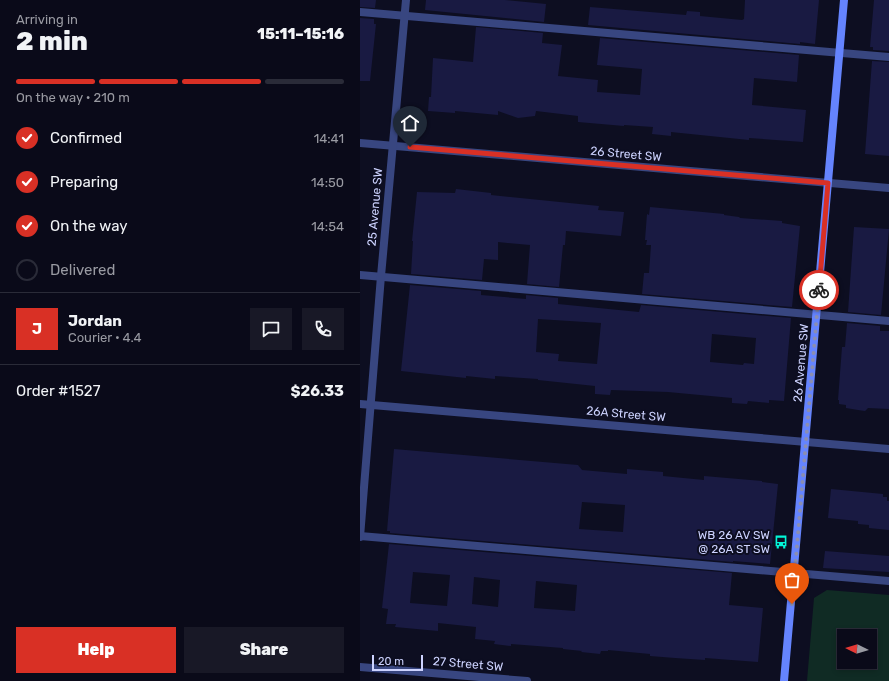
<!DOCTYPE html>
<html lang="en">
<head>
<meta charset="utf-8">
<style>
  :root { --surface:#0a0a19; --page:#181826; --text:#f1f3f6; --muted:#999aa2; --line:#2a2b38; --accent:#d93025 }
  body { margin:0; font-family:Rubik,sans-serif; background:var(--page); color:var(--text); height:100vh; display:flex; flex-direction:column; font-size:15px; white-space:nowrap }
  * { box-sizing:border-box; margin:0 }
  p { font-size:13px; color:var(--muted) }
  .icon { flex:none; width:22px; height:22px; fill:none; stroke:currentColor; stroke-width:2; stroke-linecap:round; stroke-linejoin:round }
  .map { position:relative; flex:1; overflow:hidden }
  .panel { display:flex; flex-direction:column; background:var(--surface); width:360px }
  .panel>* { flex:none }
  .needle { width:26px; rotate:275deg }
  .controls { position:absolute; left:477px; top:629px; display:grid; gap:8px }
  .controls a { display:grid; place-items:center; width:40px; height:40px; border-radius:0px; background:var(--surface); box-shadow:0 2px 6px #0003,0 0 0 1px var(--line); font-size:20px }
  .scale { position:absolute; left:12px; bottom:10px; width:51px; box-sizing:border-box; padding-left:4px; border:2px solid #cdd3ff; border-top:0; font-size:11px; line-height:14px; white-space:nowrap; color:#cdd3ff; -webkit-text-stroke:3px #0d0e21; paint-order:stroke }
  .pin { position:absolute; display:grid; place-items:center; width:34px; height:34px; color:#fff; margin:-41px -17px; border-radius:50% 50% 50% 0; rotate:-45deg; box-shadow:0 0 4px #0007 }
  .pin .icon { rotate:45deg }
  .courier { position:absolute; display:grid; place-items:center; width:40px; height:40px; margin:-20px; border:3px solid #d93025; border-radius:50%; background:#fff; color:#222; box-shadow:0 1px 5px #0007 }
  .headline em { font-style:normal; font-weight:800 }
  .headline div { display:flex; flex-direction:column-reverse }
  .headline { display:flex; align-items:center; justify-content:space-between; height:68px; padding:0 16px }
  h1 { font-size:26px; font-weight:800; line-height:30px }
  .bar { display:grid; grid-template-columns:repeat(4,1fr); gap:6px 4px; align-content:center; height:48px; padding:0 16px }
  .bar i { height:5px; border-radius:3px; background:var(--line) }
  .bar .current { background:var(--accent) }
  .bar p { grid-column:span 4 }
  .line { display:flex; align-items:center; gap:10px; padding:0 16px; border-top:1px solid var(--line) }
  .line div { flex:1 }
  .round { display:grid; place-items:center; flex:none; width:42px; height:42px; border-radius:0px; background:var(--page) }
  ol { padding:0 16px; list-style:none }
  li { display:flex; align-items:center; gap:12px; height:44px }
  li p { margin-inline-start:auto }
  li .icon { padding:4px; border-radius:50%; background:var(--accent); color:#fff; stroke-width:4 }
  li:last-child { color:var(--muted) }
  li i { width:22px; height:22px; border:2px solid var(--line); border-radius:50% }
  .action { display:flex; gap:8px; margin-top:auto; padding:8px 16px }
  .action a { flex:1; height:46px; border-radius:0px; background:var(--accent); color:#fff; font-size:16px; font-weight:800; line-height:46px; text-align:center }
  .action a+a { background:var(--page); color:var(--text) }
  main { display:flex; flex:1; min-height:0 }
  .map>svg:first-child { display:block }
  .green { fill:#102b24; fill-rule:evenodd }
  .building { fill:#191a42; fill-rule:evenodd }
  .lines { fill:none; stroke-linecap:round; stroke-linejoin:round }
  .lane { stroke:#384680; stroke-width:8 }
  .street { stroke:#384680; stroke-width:8 }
  .secondary { stroke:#6584fe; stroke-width:8 }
  .done { stroke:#8a8eb1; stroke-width:4; stroke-dasharray:0 7.2 }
  .route { stroke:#d93025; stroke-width:5 }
  .labels { text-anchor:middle; stroke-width:4; stroke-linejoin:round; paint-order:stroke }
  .street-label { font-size:12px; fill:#cdd3ff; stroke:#0d0e21 }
  .poi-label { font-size:12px; fill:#cdd3ff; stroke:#0d0e21; text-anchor:end }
</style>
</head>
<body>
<main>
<section class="panel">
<div class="headline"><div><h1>2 min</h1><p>Arriving in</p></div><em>15:11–15:16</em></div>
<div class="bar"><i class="current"></i><i class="current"></i><i class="current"></i><i></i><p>On the way · 210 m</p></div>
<ol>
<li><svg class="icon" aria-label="check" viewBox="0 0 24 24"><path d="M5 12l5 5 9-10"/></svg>Confirmed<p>14:41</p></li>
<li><svg class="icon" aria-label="check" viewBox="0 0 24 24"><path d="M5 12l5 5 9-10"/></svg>Preparing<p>14:50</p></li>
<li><svg class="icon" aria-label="check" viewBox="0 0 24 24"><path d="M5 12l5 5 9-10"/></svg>On the way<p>14:54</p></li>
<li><i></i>Delivered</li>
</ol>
<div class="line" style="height:72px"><b class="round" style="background:var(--accent);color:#fff">J</b><div><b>Jordan</b><p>Courier · 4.4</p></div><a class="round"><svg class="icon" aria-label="chat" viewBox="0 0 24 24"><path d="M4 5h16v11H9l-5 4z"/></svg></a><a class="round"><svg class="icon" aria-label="phone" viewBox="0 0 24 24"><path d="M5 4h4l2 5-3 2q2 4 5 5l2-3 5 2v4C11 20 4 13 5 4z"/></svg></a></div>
<div class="line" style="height:52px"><div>Order #1527</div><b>$26.33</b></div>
<div class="action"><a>Help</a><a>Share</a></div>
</section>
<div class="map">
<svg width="529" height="681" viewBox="0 0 529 681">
  <rect width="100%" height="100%" fill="#0d0e21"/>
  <path class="green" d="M 467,590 L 529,595 L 529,681 L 447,681 L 454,598 ZM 484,636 L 510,636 L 510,662 L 484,662 Z"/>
  <g class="building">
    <polygon points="0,0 16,0 15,8 0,7"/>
    <polygon points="66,0 145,0 186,4 184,22 65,10"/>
    <polygon points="385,0 459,0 455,44 440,42 440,44 228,25 230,7 326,15 327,11 340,12 340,16 382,20 384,19"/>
    <polygon points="514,0 529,0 529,51 513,50 513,47 510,47"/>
    <polygon points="0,18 14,19 14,24 16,24 10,81 0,81"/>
    <polygon points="116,27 183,33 182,43 202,45 198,76 238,80 237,92 280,95 282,69 237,65 240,38 439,55 437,82 394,78 392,105 446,110 443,142 389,138 389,140 311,132 311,136 292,134 293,127 264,125 264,126 218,122 218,116 176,111 175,116 158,118 138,111 138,115 95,111 95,113 68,111 69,97 71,97 73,58 113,62"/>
    <polygon points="512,61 529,62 529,156 505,154"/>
    <polygon points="96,189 131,193 131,195 239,206 238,210 264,212 261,236 206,231 205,245 203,245 199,287 167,284 170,245 138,242 138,260 124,259 122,280 51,274 53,241 52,241 57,192 95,193"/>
    <polygon points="290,207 364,214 364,215 379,217 380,218 422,221 422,223 440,226 432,307 282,294 284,273 289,273 291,245 286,245 287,240 285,240 287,214 289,215"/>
    <polygon points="494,227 529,229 521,315 488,312"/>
    <path d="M 50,285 L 121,291 L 121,295 L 166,299 L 166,295 L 198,298 L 198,304 L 279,312 L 281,305 L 431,318 L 424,401 L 409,400 L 409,403 L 388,401 L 387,404 L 372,403 L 372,398 L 308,392 L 251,390 L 250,395 L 235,394 L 235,386 L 178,380 L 178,379 L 135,376 L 135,379 L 106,376 L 106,378 L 41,371 ZM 178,319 L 241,323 L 237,364 L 198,361 L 199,354 L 176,352 ZM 352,334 L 396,338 L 394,364 L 384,363 L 383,365 L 350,362 Z"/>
    <polygon points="487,323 520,326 520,331 529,331 529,409 508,408 505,411 498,410 486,408 486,405 479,404 479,400 478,400 482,347 485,347"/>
    <path d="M 34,449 L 218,465 L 222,470 L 267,474 L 267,469 L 303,472 L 303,476 L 344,480 L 344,476 L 402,481 L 402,482 L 418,484 L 410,564 L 373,561 L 373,562 L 30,533 L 30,531 L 27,531 ZM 222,502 L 265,505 L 263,532 L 219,529 Z"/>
    <polygon points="471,489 523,494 523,497 527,497 527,501 529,501 529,530 509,528 509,525 498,524 498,521 468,518"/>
    <path d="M 29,544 L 372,573 L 369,605 L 403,608 L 398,662 L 345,658 L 345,660 L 315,658 L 290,656 L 290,654 L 248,650 L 248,651 L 241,651 L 240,654 L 221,652 L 222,651 L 203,649 L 203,648 L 151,644 L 151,646 L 134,644 L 135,641 L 115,639 L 116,627 L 78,623 L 78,631 L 35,627 L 36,624 L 26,624 L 28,609 L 22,608 ZM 53,572 L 90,575 L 87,606 L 50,603 ZM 114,577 L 140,580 L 138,607 L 112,604 ZM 176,581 L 217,585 L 215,611 L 174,608 Z"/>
    <polygon points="465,551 529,556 529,572 463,568"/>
  </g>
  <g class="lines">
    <g class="lane">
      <polyline points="0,12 529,57"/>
      <polyline points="0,275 529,321"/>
      <polyline points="0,536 529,581"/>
    </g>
    <g class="street">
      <polyline points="0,143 529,188"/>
      <polyline points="0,404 529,449"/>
      <polyline points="0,537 21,276 46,0"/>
      <polyline points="0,667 167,681"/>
    </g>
    <polyline class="secondary" points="424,681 484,0"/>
  </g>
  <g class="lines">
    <polyline class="done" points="432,604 459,290"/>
    <polyline class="route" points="50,147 468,183 459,290"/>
  </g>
  <defs>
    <g id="bus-bare" transform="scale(1.08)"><path d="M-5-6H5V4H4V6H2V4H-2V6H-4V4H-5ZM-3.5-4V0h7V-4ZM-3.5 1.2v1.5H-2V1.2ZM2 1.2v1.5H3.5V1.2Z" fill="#02f6d8" stroke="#0d0e21" stroke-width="2.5" paint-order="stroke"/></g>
  </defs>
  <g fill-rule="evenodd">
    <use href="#bus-bare" x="421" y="542"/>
  </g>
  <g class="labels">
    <g class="street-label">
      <text transform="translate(266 154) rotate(5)" y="4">26 Street SW</text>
      <text transform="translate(15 207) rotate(-85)" y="4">25 Avenue SW</text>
      <text transform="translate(441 363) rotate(-85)" y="4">26 Avenue SW</text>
      <text transform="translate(266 414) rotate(5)" y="4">26A Street SW</text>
      <text transform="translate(108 664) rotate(5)" y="4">27 Street SW</text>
    </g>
    <g class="poi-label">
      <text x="410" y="539">WB 26 AV SW<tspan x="410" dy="14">@ 26A ST SW</tspan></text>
    </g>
  </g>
</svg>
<div class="controls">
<a><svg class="needle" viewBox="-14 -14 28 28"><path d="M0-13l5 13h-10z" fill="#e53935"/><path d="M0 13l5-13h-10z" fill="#999aa2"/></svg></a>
</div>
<div class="scale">20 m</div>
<div class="pin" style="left:432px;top:604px;background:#ea580c"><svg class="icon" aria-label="bag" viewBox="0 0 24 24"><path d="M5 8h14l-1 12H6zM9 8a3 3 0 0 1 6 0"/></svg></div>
<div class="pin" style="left:50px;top:147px;background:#1f2937"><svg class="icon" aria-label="home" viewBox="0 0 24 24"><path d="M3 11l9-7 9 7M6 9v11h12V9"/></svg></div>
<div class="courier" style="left:459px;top:290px"><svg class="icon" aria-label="bike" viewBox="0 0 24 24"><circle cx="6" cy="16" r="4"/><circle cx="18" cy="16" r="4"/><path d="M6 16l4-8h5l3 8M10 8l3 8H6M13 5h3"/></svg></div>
</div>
</main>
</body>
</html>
